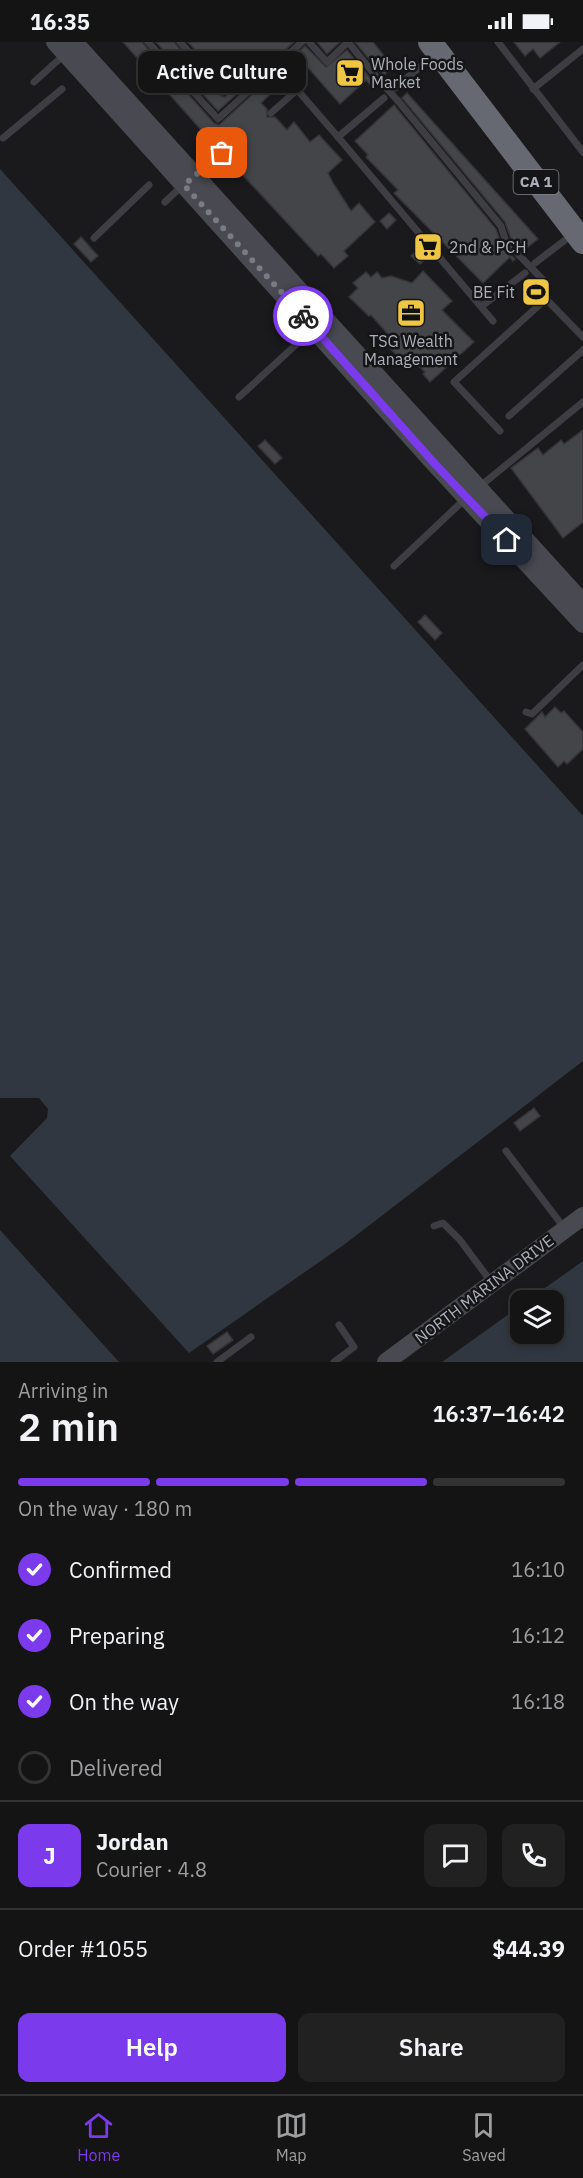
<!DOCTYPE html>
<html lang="en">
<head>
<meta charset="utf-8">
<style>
  :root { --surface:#141415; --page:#212122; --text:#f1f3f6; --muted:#9d9ea0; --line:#333334; --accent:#7c3aed }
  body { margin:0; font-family:"IBM Plex Sans",sans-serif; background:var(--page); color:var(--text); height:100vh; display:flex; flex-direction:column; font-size:22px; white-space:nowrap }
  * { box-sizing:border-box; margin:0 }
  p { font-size:20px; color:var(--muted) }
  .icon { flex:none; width:33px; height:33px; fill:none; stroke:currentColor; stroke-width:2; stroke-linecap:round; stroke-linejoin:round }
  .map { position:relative; height:1320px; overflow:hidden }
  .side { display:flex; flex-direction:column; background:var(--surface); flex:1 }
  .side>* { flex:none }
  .fabs { position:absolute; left:510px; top:1248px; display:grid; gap:12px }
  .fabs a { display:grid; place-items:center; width:54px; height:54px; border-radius:12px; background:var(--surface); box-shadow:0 3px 9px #0003,0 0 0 2px var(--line); font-size:30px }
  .pin { position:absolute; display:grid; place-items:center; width:51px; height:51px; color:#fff; margin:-26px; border-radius:12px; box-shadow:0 3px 9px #0006 }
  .courier { position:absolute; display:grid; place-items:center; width:60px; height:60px; margin:-30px; border:4px solid #7c3aed; border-radius:50%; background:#fff; color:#222; box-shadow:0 2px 8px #0007 }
  .bubble { position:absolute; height:42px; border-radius:12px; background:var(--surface); box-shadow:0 3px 9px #0003,0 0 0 2px var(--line); font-size:20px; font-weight:600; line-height:42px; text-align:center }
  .head em { font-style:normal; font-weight:600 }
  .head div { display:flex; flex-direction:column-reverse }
  .head { display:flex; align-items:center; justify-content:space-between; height:102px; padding:0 18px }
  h1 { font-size:39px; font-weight:600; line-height:45px }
  .bar { display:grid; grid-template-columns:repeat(4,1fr); gap:9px 6px; align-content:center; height:72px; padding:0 18px }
  .bar i { height:8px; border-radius:4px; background:var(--line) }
  .bar .active { background:var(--accent) }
  .bar p { grid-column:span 4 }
  .line { display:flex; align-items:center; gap:15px; padding:0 18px; border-top:2px solid var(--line) }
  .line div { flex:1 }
  .round { display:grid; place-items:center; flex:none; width:63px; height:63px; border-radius:12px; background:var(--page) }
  ol { padding:0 18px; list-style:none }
  li { display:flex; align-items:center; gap:18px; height:66px }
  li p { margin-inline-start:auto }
  li .icon { padding:6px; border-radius:50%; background:var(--accent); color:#fff; stroke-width:4 }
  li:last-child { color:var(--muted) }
  li i { width:33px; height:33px; border:3px solid var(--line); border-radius:50% }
  .cta { display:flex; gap:12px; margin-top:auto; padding:12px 18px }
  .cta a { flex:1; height:69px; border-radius:12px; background:var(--accent); color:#fff; font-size:24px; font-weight:600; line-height:69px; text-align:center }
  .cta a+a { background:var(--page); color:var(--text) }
  .status { display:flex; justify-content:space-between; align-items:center; height:42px; padding:0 30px; background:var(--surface); direction:ltr }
  .status svg { height:16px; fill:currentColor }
  .tabs { display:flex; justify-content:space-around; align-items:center; height:84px; border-top:2px solid var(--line); background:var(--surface); font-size:16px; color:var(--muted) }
  .tabs a { display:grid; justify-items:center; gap:3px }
  .tabs .active { color:var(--accent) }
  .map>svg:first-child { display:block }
  .water { fill:#303740 }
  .building { fill:#444549; stroke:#353438; stroke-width:1.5 }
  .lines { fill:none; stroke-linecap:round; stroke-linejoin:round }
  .lane { stroke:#3d3d43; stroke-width:7 }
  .secondary { stroke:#494a51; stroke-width:18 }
  .highway { stroke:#676972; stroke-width:24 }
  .lane-bridge { stroke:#3d3d43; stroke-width:7 }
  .done { stroke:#7a7c83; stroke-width:6; stroke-dasharray:0 10.8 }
  .route { stroke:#7c3aed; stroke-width:8 }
  .labels { text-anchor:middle; stroke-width:5; stroke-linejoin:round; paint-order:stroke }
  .shield { fill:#151517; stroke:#7f828a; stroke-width:1.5 }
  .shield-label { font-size:15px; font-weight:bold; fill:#adb0bb }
  .poi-label { font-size:16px; fill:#adb0bb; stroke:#151517; text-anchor:start }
  .street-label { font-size:16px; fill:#adb0bb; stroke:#151517 }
</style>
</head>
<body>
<div class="status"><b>16:35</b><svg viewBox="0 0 49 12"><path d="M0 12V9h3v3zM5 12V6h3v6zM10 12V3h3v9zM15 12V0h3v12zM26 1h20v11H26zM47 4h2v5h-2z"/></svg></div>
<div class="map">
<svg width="583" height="1320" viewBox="0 0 583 1320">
  <rect width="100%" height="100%" fill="#1a1a1c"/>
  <g class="water">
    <polygon points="0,127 583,774 583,1019 345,1202 189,1311 10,1114 47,1076 48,1067 39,1056 0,1056"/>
    <polygon points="0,1188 119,1320 0,1320"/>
    <polygon points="583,1219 583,1320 442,1320 520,1264 520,1292 554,1292 554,1258 528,1258"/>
  </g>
  <g class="building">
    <polygon points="123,0 142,0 214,81 219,83 305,4 326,25 347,8 375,42 372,45 366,38 340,62 304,21 292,33 283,32 283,40 261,61 267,67 267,75 275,75 287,88 294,80 310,100 319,93 342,118 328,131 333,141 351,169 359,161 375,180 344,209 348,214 334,226 321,212 318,214 226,115 226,107 218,107"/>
    <polygon points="156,0 174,0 220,53 225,55 229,51 229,46 188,0 294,0 218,69"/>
    <polygon points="317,0 340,0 327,12"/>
    <polygon points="355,0 373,0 393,25 383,34"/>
    <polygon points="514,0 560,0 540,16 533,7 525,14"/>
    <polygon points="407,51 538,197 523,209 511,197 505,180 402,56"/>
    <polygon points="394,63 496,187 502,204 515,217 513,219 510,215 483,241 394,151 398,148 366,115 368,113 355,99"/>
    <polygon points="389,171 396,178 387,187 380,179"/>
    <polygon points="81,195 98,214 91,220 74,202"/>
    <polygon points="419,205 428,214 420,222 411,214"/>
    <polygon points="423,229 452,259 442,268 474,300 430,340 423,332 425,330 408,314 402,319 387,303 393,298 371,273 369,274 349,255 358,246 353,241 366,230 371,235 377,230 382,236 391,234 412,241"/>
    <polygon points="583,388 583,480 563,496 511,426 538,406 543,413 561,398 564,402"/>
    <polygon points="265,398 282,416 275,422 258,404"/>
    <polygon points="425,573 442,591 435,598 418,580"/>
    <polygon points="555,665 561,671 564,669 583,690 583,707 567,722 564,719 558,725 525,687 542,670 545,675"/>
    <polygon points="534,1066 540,1074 520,1089 514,1081"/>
    <polygon points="227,1290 233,1298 213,1312 207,1304"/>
  </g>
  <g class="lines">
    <g class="lane">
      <polyline points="148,0 218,77 302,0"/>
      <polyline points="180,0 224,49"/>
      <polyline points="309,0 327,20 348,0"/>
      <polyline points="348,0 379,38"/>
      <polyline points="498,0 583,110"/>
      <polyline points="287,36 338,95 384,56"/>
      <polyline points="34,40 65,12"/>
      <polyline points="395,46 434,13"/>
      <polyline points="533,47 583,7"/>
      <polyline points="398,59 501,184 506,200 519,213"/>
      <polyline points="271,71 297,48"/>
      <polyline points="338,95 493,279"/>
      <polyline points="3,96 62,47"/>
      <polyline points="196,132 222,111"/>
      <polyline points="165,160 183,143"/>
      <polyline points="94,196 149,143"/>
      <polyline points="535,221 573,192"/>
      <polyline points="482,264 525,231"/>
      <polyline points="239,355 313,287"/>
      <polyline points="509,374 583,308"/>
      <polyline points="500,389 454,340 546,257 583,295"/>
      <polyline points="478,446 583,360"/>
      <polyline points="394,524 465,457"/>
      <polyline points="526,670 532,672 583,623"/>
      <polyline points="506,1109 565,1187"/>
      <polyline points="434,1184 443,1181 460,1198 492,1241"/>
      <polyline points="217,1320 251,1295"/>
      <polyline points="334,1320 354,1305 339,1283"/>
    </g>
    <g class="secondary">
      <polyline points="55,0 435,422 583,582"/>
      <polyline points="74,0 583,561"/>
      <polyline points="386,1320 583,1174"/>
    </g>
    <polyline class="highway" points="430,0 583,200"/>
    <g class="lane-bridge">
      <polyline points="379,38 398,59"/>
      <polyline points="519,213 543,238"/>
    </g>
  </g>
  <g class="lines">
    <polyline class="done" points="222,111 184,143 303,274"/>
    <polyline class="route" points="303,274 435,422 507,498"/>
  </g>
  <defs>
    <g id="supermarket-square" transform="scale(1.5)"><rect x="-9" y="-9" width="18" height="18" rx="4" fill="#eec641" stroke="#151517"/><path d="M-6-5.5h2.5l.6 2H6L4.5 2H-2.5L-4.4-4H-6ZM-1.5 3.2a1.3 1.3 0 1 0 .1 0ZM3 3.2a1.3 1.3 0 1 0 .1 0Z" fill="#111"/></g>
    <g id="stadium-square" transform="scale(1.5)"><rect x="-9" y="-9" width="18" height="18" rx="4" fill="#eec641" stroke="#151517"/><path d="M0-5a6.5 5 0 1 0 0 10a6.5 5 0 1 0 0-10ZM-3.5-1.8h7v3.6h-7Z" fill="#111"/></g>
    <g id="office-square" transform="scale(1.5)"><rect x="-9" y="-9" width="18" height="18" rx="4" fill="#eec641" stroke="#151517"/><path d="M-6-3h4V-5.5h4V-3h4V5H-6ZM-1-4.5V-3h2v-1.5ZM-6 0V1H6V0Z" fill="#111"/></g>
  </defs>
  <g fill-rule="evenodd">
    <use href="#supermarket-square" x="350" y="31"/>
    <use href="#supermarket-square" x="428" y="205"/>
    <use href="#stadium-square" x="536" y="250"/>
    <use href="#office-square" x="411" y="271"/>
  </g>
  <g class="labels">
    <rect class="shield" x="513.5" y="128" width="45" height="24" rx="4.5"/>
    <g class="shield-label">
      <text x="536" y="145">CA 1</text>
    </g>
    <g class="poi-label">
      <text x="371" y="28">Whole Foods<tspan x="371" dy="18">Market</tspan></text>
      <text x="449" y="211">2nd &amp; PCH</text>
      <text x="515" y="256" text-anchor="end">BE Fit</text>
      <text x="411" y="305" text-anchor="middle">TSG Wealth<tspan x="411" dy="18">Management</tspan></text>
    </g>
    <g class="street-label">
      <text transform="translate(484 1247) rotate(-37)" y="6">NORTH MARINA DRIVE</text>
    </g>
  </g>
</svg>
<div class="fabs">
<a><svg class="icon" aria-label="layers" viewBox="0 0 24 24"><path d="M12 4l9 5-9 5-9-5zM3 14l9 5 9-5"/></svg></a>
</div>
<div class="pin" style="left:222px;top:111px;background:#ea580c"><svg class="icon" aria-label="bag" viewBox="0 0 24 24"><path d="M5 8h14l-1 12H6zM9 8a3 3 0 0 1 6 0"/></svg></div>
<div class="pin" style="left:507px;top:498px;background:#1f2937"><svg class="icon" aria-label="home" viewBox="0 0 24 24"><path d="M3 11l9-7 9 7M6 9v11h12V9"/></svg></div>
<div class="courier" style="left:303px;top:274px"><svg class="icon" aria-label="bike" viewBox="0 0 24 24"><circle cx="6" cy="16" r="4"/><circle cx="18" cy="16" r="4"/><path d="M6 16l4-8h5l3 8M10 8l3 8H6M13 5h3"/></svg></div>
<div class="bubble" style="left:138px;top:9px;width:168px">Active Culture</div>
</div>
<section class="side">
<div class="head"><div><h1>2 min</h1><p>Arriving in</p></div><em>16:37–16:42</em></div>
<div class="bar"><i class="active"></i><i class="active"></i><i class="active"></i><i></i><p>On the way · 180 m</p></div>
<ol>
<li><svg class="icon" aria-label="check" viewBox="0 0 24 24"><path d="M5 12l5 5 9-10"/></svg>Confirmed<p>16:10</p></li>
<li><svg class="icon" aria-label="check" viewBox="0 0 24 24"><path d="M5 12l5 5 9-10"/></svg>Preparing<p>16:12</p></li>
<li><svg class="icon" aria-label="check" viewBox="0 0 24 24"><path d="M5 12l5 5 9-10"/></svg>On the way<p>16:18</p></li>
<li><i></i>Delivered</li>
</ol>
<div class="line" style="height:108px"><b class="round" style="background:var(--accent);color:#fff">J</b><div><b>Jordan</b><p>Courier · 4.8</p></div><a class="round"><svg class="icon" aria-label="chat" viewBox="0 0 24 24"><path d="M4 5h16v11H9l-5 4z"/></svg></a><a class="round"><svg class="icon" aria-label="phone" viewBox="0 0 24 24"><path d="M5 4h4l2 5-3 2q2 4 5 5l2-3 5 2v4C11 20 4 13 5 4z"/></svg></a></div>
<div class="line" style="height:78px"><div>Order #1055</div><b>$44.39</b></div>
<div class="cta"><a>Help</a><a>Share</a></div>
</section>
<nav class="tabs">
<a class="active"><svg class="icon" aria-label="home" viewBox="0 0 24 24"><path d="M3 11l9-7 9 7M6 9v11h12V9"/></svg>Home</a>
<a><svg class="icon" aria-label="map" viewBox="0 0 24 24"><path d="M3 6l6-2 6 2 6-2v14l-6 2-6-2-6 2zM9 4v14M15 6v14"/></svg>Map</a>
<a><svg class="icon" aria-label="saved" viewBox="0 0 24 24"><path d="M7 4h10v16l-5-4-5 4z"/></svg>Saved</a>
</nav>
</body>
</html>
